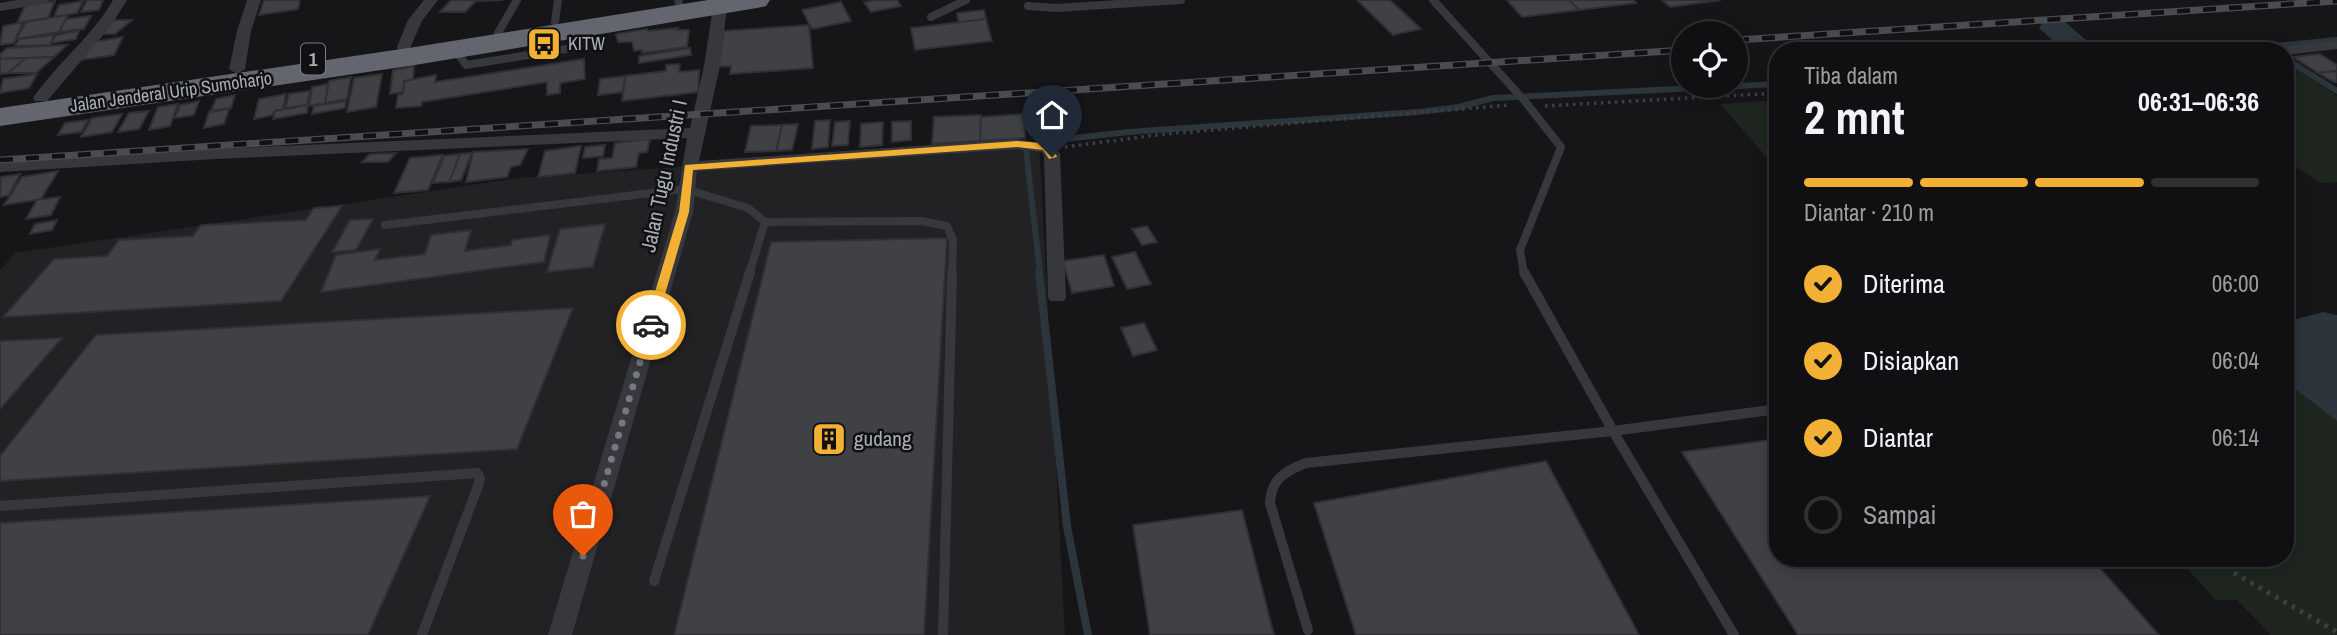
<!DOCTYPE html>
<html lang="id">
<head>
<meta charset="utf-8">
<style>
  :root { --surface:#101012; --page:#19191b; --text:#f1f3f6; --muted:#9c9d9f; --line:#303032; --accent:#f2b134 }
  body { margin:0; font-family:"Archivo Narrow",sans-serif; background:var(--page); color:var(--text); height:100vh; display:flex; flex-direction:column; font-size:26px; white-space:nowrap }
  * { box-sizing:border-box; margin:0 }
  p { font-size:23px; color:var(--muted) }
  .icon { flex:none; width:38px; height:38px; fill:none; stroke:currentColor; stroke-width:2; stroke-linecap:round; stroke-linejoin:round }
  .map { position:relative; flex:1; overflow:hidden }
  .panel { position:absolute; left:1769px; top:42px; width:525px; height:525px; display:flex; flex-direction:column; background:var(--surface); border-radius:28px; box-shadow:0 4px 18px #0003,0 0 0 2px var(--line) }
  .panel>* { flex:none }
  .fabs { position:absolute; left:1671px; top:21px; display:grid; gap:14px }
  .fabs a { display:grid; place-items:center; width:77px; height:77px; border-radius:50%; background:var(--surface); box-shadow:0 4px 18px #0003,0 0 0 2px var(--line); font-size:35px }
  .pin { position:absolute; display:grid; place-items:center; width:60px; height:60px; color:#fff; margin:-72px -30px; border-radius:50% 50% 50% 0; rotate:-45deg; box-shadow:0 0 7px #0007 }
  .pin .icon { rotate:45deg }
  .courier { position:absolute; display:grid; place-items:center; width:70px; height:70px; margin:-35px; border:5px solid #f2b134; border-radius:50%; background:#fff; color:#222; box-shadow:0 2px 9px #0007 }
  .headline em { font-style:normal; font-weight:800 }
  .headline div { display:flex; flex-direction:column-reverse }
  .headline { display:flex; align-items:center; justify-content:space-between; height:119px; padding:0 35px }
  h1 { font-size:46px; font-weight:800; line-height:52px }
  .bar { display:grid; grid-template-columns:repeat(4,1fr); gap:10px 7px; align-content:center; height:84px; padding:0 35px }
  .bar i { height:9px; border-radius:5px; background:var(--line) }
  .bar .selected { background:var(--accent) }
  .bar p { grid-column:span 4 }
  ol { padding:0 35px; list-style:none }
  li { display:flex; align-items:center; gap:21px; height:77px }
  li p { margin-inline-start:auto }
  li .icon { padding:7px; border-radius:50%; background:var(--accent); color:#111; stroke-width:4 }
  li:last-child { color:var(--muted) }
  li i { width:38px; height:38px; border:4px solid var(--line); border-radius:50% }
  .map>svg:first-child { display:block }
  .built { fill:#222225 }
  .green { fill:#1e261f }
  .water { fill:#2c353c }
  .lines { fill:none; stroke-linecap:round; stroke-linejoin:round }
  .stream-far1 { stroke:#2c353c; stroke-width:6 }
  .stream { stroke:#2c353c; stroke-width:8 }
  .river { fill:#2c353c; fill-rule:evenodd }
  .building { fill:#404145; stroke:#303034; stroke-width:2 }
  .path-far1 { stroke:#3d3f44; stroke-width:3.5; stroke-dasharray:2.5 4.5; stroke-linecap:butt }
  .path { stroke:#3d3f44; stroke-width:5; stroke-dasharray:3.5 6; stroke-linecap:butt }
  .lane-far1 { stroke:#37383d; stroke-width:8 }
  .lane { stroke:#37383d; stroke-width:10 }
  .street { fill:#37383d; fill-rule:evenodd }
  .highway { fill:#63666e; fill-rule:evenodd }
  .rail-casing { stroke:#4a4c52; stroke-width:7 }
  .rail { stroke:#111113; stroke-width:4.5; stroke-dasharray:13; stroke-linecap:butt }
  .route { fill:#f2b134 }
  .done { stroke:#757880; stroke-width:7; stroke-dasharray:0 12.6 }
  .labels { text-anchor:middle; stroke-width:5; stroke-linejoin:round; paint-order:stroke }
  .far-poi-label { font-size:18px; fill:#a8adb8; stroke:#111113; text-anchor:start }
  .far-street-label { font-size:18px; fill:#a8adb8; stroke:#111113 }
  .shield { fill:#111113; stroke:#7b7e86; stroke-width:2 }
  .shield-label { font-size:19px; font-weight:bold; fill:#a8adb8 }
  .street-label { font-size:21px; fill:#a8adb8; stroke:#111113 }
  .poi-label { font-size:21px; fill:#a8adb8; stroke:#111113; text-anchor:start }
</style>
</head>
<body>
<div class="map">
<svg width="2337" height="635" viewBox="0 0 2337 635">
  <rect width="100%" height="100%" fill="#161618"/>
  <polygon class="built" points="1039,142 1065,635 0,635 0,270 15,253 519,178"/>
  <g class="green">
    <polygon points="2286,62 2337,96 2337,182 2321,183 2286,160"/>
    <polygon points="1778,100 1778,170 1720,104"/>
    <polygon points="2286,382 2337,421 2337,635 2271,635 2237,600 2216,600 2177,558 2286,558"/>
  </g>
  <polygon class="water" points="2323,312 2337,315 2337,421 2286,382 2286,322"/>
  <g class="lines">
    <g class="stream-far1">
      <polyline points="2226,51 2337,40"/>
      <polyline points="2286,59 2337,91"/>
      <polyline points="1040,274 1026,149 1047,141 1129,132 1418,112 1459,107 1493,98 1778,84"/>
    </g>
    <polyline class="stream" points="1039,272 1067,526 1088,635"/>
    <polygon class="river" points="2054,19 2065,22 2099,51 2064,51 2039,28 2043,22"/>
  </g>
  <g class="building">
    <polygon points="87,0 103,0 99,10 81,12"/>
    <polygon points="264,0 300,0 298,9 259,15"/>
    <polygon points="451,0 503,0 476,1 465,12 440,12"/>
    <polygon points="876,0 897,0 901,6 871,12 864,2"/>
    <polygon points="1357,0 1390,0 1421,29 1393,35"/>
    <polygon points="1507,0 1569,0 1579,10 1522,17"/>
    <polygon points="1569,0 1633,0 1636,3 1579,10"/>
    <polygon points="1662,0 1721,0 1670,7"/>
    <polygon points="55,1 48,18 17,23 25,6"/>
    <polygon points="83,1 77,13 54,17 59,5"/>
    <polygon points="841,2 851,21 812,29 802,10"/>
    <polygon points="984,10 986,19 959,23 957,13"/>
    <polygon points="68,15 59,32 16,39 26,22"/>
    <polygon points="91,16 84,29 59,32 66,19"/>
    <polygon points="986,19 992,41 915,50 911,28"/>
    <polygon points="113,20 132,20 115,34 97,34"/>
    <polygon points="23,22 14,43 0,45 3,26"/>
    <polygon points="809,25 813,68 730,74 731,66 717,67 724,31"/>
    <polygon points="678,28 677,30 689,30 687,47 642,53 642,50 634,51 632,42 618,42 616,34 647,29 648,31"/>
    <polygon points="79,31 76,39 52,43 56,35"/>
    <polygon points="54,35 50,45 15,46 19,39"/>
    <polygon points="123,37 114,55 73,61 88,43"/>
    <polygon points="67,45 54,57 0,59 0,54 7,48"/>
    <polygon points="690,48 691,55 639,63 639,56"/>
    <polygon points="2320,54 2337,65 2337,71 2318,73 2293,57"/>
    <polygon points="54,57 36,73 8,73 26,58"/>
    <polygon points="26,58 8,73 0,74 0,59"/>
    <polygon points="584,59 585,79 560,83 560,93 547,95 547,82 422,102 421,106 396,108 398,95 403,94 404,81 436,75 435,82"/>
    <polygon points="680,64 679,72 699,70 698,92 622,101 625,76 666,71 666,65"/>
    <polygon points="414,66 413,79 404,81 403,92 390,94 393,70"/>
    <polygon points="2337,71 2337,82 2334,82 2318,73"/>
    <polygon points="37,74 29,88 0,93 3,79"/>
    <polygon points="382,74 376,107 347,112 354,78"/>
    <polygon points="625,76 623,92 598,95 600,79"/>
    <polygon points="351,77 347,99 325,103 329,81"/>
    <polygon points="328,84 325,103 309,106 312,87"/>
    <polygon points="310,91 307,105 285,108 289,94"/>
    <polygon points="286,94 283,109 274,111 273,115 254,119 259,99"/>
    <polygon points="235,95 231,108 211,111 216,99"/>
    <polygon points="199,101 194,115 175,118 180,105"/>
    <polygon points="346,101 345,108 312,114 314,106"/>
    <polygon points="178,104 170,126 149,130 158,107"/>
    <polygon points="308,105 307,113 273,119 275,111"/>
    <polygon points="229,109 224,124 204,128 209,112"/>
    <polygon points="149,111 139,129 118,132 129,113"/>
    <polygon points="122,114 112,132 81,137 92,118"/>
    <polygon points="1024,114 1025,138 980,141 980,117"/>
    <polygon points="981,115 980,141 932,144 934,117"/>
    <polygon points="88,120 81,132 58,135 65,123"/>
    <polygon points="830,120 828,147 812,149 815,121"/>
    <polygon points="850,121 848,145 832,146 835,122"/>
    <polygon points="911,121 911,140 892,142 892,122"/>
    <polygon points="883,122 882,145 860,147 861,124"/>
    <polygon points="798,124 792,150 776,151 782,125"/>
    <polygon points="782,125 776,151 745,152 751,126"/>
    <polygon points="650,139 647,152 639,153 636,167 597,171 599,159 612,158 615,143"/>
    <polygon points="605,145 603,156 583,158 585,147"/>
    <polygon points="581,146 575,173 538,177 545,151"/>
    <polygon points="528,149 520,165 511,167 507,177 466,182 473,152"/>
    <polygon points="396,153 388,162 362,162 370,154"/>
    <polygon points="472,153 461,180 449,182 460,154"/>
    <polygon points="460,154 449,182 433,183 444,156"/>
    <polygon points="443,155 428,190 394,193 410,158"/>
    <polygon points="58,171 41,199 4,205 22,177"/>
    <polygon points="20,174 9,195 0,197 1,177"/>
    <polygon points="60,197 51,215 26,219 37,200"/>
    <polygon points="342,206 281,301 3,317 54,259 107,256 119,240 193,236 201,225 306,220 314,208"/>
    <polygon points="373,219 356,250 332,252 350,220"/>
    <polygon points="57,220 52,230 30,234 35,224"/>
    <polygon points="605,224 593,267 547,272 560,229"/>
    <polygon points="1147,226 1157,242 1142,245 1132,229"/>
    <polygon points="471,230 465,251 511,245 512,240 550,235 544,262 321,292 336,255 380,249 375,260 425,254 431,235"/>
    <polygon points="947,238 924,635 674,635 771,242"/>
    <polygon points="1135,252 1151,284 1127,289 1112,257"/>
    <polygon points="1104,255 1114,286 1072,293 1063,261"/>
    <polygon points="573,308 517,449 0,481 0,456 96,335"/>
    <polygon points="1144,323 1157,350 1133,356 1121,328"/>
    <polygon points="62,338 0,409 0,341"/>
    <polygon points="1778,439 1778,558 2091,558 2159,635 1798,635 1682,452"/>
    <polygon points="1546,461 1639,635 1356,635 1314,503"/>
    <polygon points="430,496 368,635 0,635 0,523"/>
    <polygon points="1242,510 1274,635 1150,635 1133,525"/>
  </g>
  <g class="lines">
    <g class="path-far1">
      <polyline points="1545,106 1778,93"/>
      <polyline points="1065,147 1165,134 1509,105"/>
    </g>
    <polyline class="path" points="2234,573 2337,632"/>
    <g class="lane-far1">
      <polyline points="678,0 679,3"/>
      <polyline points="1433,0 1523,99 1561,147 1520,250 1524,274"/>
      <polyline points="1028,6 1056,8 1181,0"/>
      <polyline points="931,17 966,0"/>
      <polyline points="555,22 558,0"/>
      <polyline points="498,33 517,0"/>
      <polyline points="455,50 466,65 578,47 585,43 594,27"/>
      <polyline points="385,225 685,189 748,208 765,222 921,221 947,226 953,240 952,274"/>
      <polyline points="749,274 765,222"/>
    </g>
    <g class="lane">
      <polyline points="0,506 477,473 480,478 478,486 422,635"/>
      <polyline points="654,581 750,272"/>
      <path d="M 1308,630 L 1270,503 C 1271,479 1285,471 1306,463 L 1613,431 L 1524,272"/>
      <polyline points="943,635 952,272"/>
      <polyline points="1734,635 1613,431 1778,409"/>
    </g>
    <g class="street">
      <polygon points="17,0 50,0 43,4 0,11 0,3"/>
      <path d="M 113,0 L 127,0 L 110,27 L 47,101 L 35,101 L 33,98 C 57,63 92,37 113,0 Z"/>
      <polygon points="247,0 261,0 251,31 245,69 237,74 229,69 237,31"/>
      <polygon points="424,0 438,0 422,21 409,50 399,50 397,47 408,20"/>
      <polygon points="720,3 727,7 720,66 699,161 1017,139 1052,145 1060,154 1066,297 1064,301 1050,301 1048,297 1044,155 1041,152 1017,149 697,171 693,212 572,635 548,635 675,212 687,138 216,159 0,172 0,162 216,149 690,128 704,66 713,7"/>
      <polygon points="2337,41 2337,49 2286,55 2286,51 2273,51 2280,47"/>
    </g>
    <polygon class="highway" points="708,0 770,0 766,6 757,8 415,65 0,126 0,108 415,47"/>
    <g class="rail-casing">
      <g id="rail">
        <polyline points="1736,40 2337,1"/>
        <polyline points="0,160 1684,50"/>
      </g>
    </g>
    <use href="#rail" class="rail"/>
  </g>
  <path class="route" d="M 1017,141 C 1032,143 1052,140 1057,157 L 1049,159 L 1043,150 L 1017,147 L 693,170 L 689,212 L 656,325 L 651,328 L 645,325 L 679,212 L 685,165 Z"/>
  <g class="lines">
    <polyline class="done" points="583,556 651,325"/>
  </g>
  <defs>
    <g id="bus-square" transform="scale(1.75)"><rect x="-9" y="-9" width="18" height="18" rx="4" fill="#f2b134" stroke="#111113"/><path d="M-5-6H5V4H4V6H2V4H-2V6H-4V4H-5ZM-3.5-4V0h7V-4ZM-3.5 1.2v1.5H-2V1.2ZM2 1.2v1.5H3.5V1.2Z" fill="#111"/></g>
    <g id="building-square" transform="scale(1.75)"><rect x="-9" y="-9" width="18" height="18" rx="4" fill="#f2b134" stroke="#111113"/><path d="M-4-6H4V6H1V3H-1V6H-4ZM-2.5-4.3h1.7v1.8h-1.7ZM.8-4.3h1.7v1.8H.8ZM-2.5-1h1.7V.8h-1.7ZM.8-1h1.7V.8H.8Z" fill="#111"/></g>
  </defs>
  <g fill-rule="evenodd">
    <use href="#bus-square" x="544" y="44"/>
    <use href="#building-square" x="829" y="439"/>
  </g>
  <g class="labels">
    <g class="far-poi-label">
      <text x="568" y="50">KITW</text>
    </g>
    <g class="far-street-label">
      <text transform="translate(171 92) rotate(-8)" y="6">Jalan Jenderal Urip Sumoharjo</text>
    </g>
    <rect class="shield" x="301" y="43.5" width="24" height="31" rx="5"/>
    <g class="shield-label">
      <text x="313" y="66">1</text>
    </g>
    <g class="street-label">
      <text transform="translate(664 176) rotate(-78)" y="7">Jalan Tugu Industri I</text>
    </g>
    <g class="poi-label">
      <text x="854" y="446">gudang</text>
    </g>
  </g>
</svg>
<div class="fabs">
<a><svg class="icon" aria-label="locate" viewBox="0 0 24 24"><circle cx="12" cy="12" r="6"/><path d="M12 2v4M12 18v4M2 12h4M18 12h4"/></svg></a>
</div>
<div class="pin" style="left:583px;top:556px;background:#ea580c"><svg class="icon" aria-label="bag" viewBox="0 0 24 24"><path d="M5 8h14l-1 12H6zM9 8a3 3 0 0 1 6 0"/></svg></div>
<div class="pin" style="left:1052px;top:157px;background:#1f2937"><svg class="icon" aria-label="home" viewBox="0 0 24 24"><path d="M3 11l9-7 9 7M6 9v11h12V9"/></svg></div>
<div class="courier" style="left:651px;top:325px"><svg class="icon" aria-label="car" viewBox="0 0 24 24"><path d="M5 17H2v-5l4-1 3-4h7l3 4 3 1v5h-3M9 17h6M6 11h13"/><circle cx="7" cy="17" r="2"/><circle cx="17" cy="17" r="2"/></svg></div>
<section class="panel">
<div class="headline"><div><h1>2 mnt</h1><p>Tiba dalam</p></div><em>06:31–06:36</em></div>
<div class="bar"><i class="selected"></i><i class="selected"></i><i class="selected"></i><i></i><p>Diantar · 210 m</p></div>
<ol>
<li><svg class="icon" aria-label="check" viewBox="0 0 24 24"><path d="M5 12l5 5 9-10"/></svg>Diterima<p>06:00</p></li>
<li><svg class="icon" aria-label="check" viewBox="0 0 24 24"><path d="M5 12l5 5 9-10"/></svg>Disiapkan<p>06:04</p></li>
<li><svg class="icon" aria-label="check" viewBox="0 0 24 24"><path d="M5 12l5 5 9-10"/></svg>Diantar<p>06:14</p></li>
<li><i></i>Sampai</li>
</ol>
</section>
</div>
</body>
</html>
